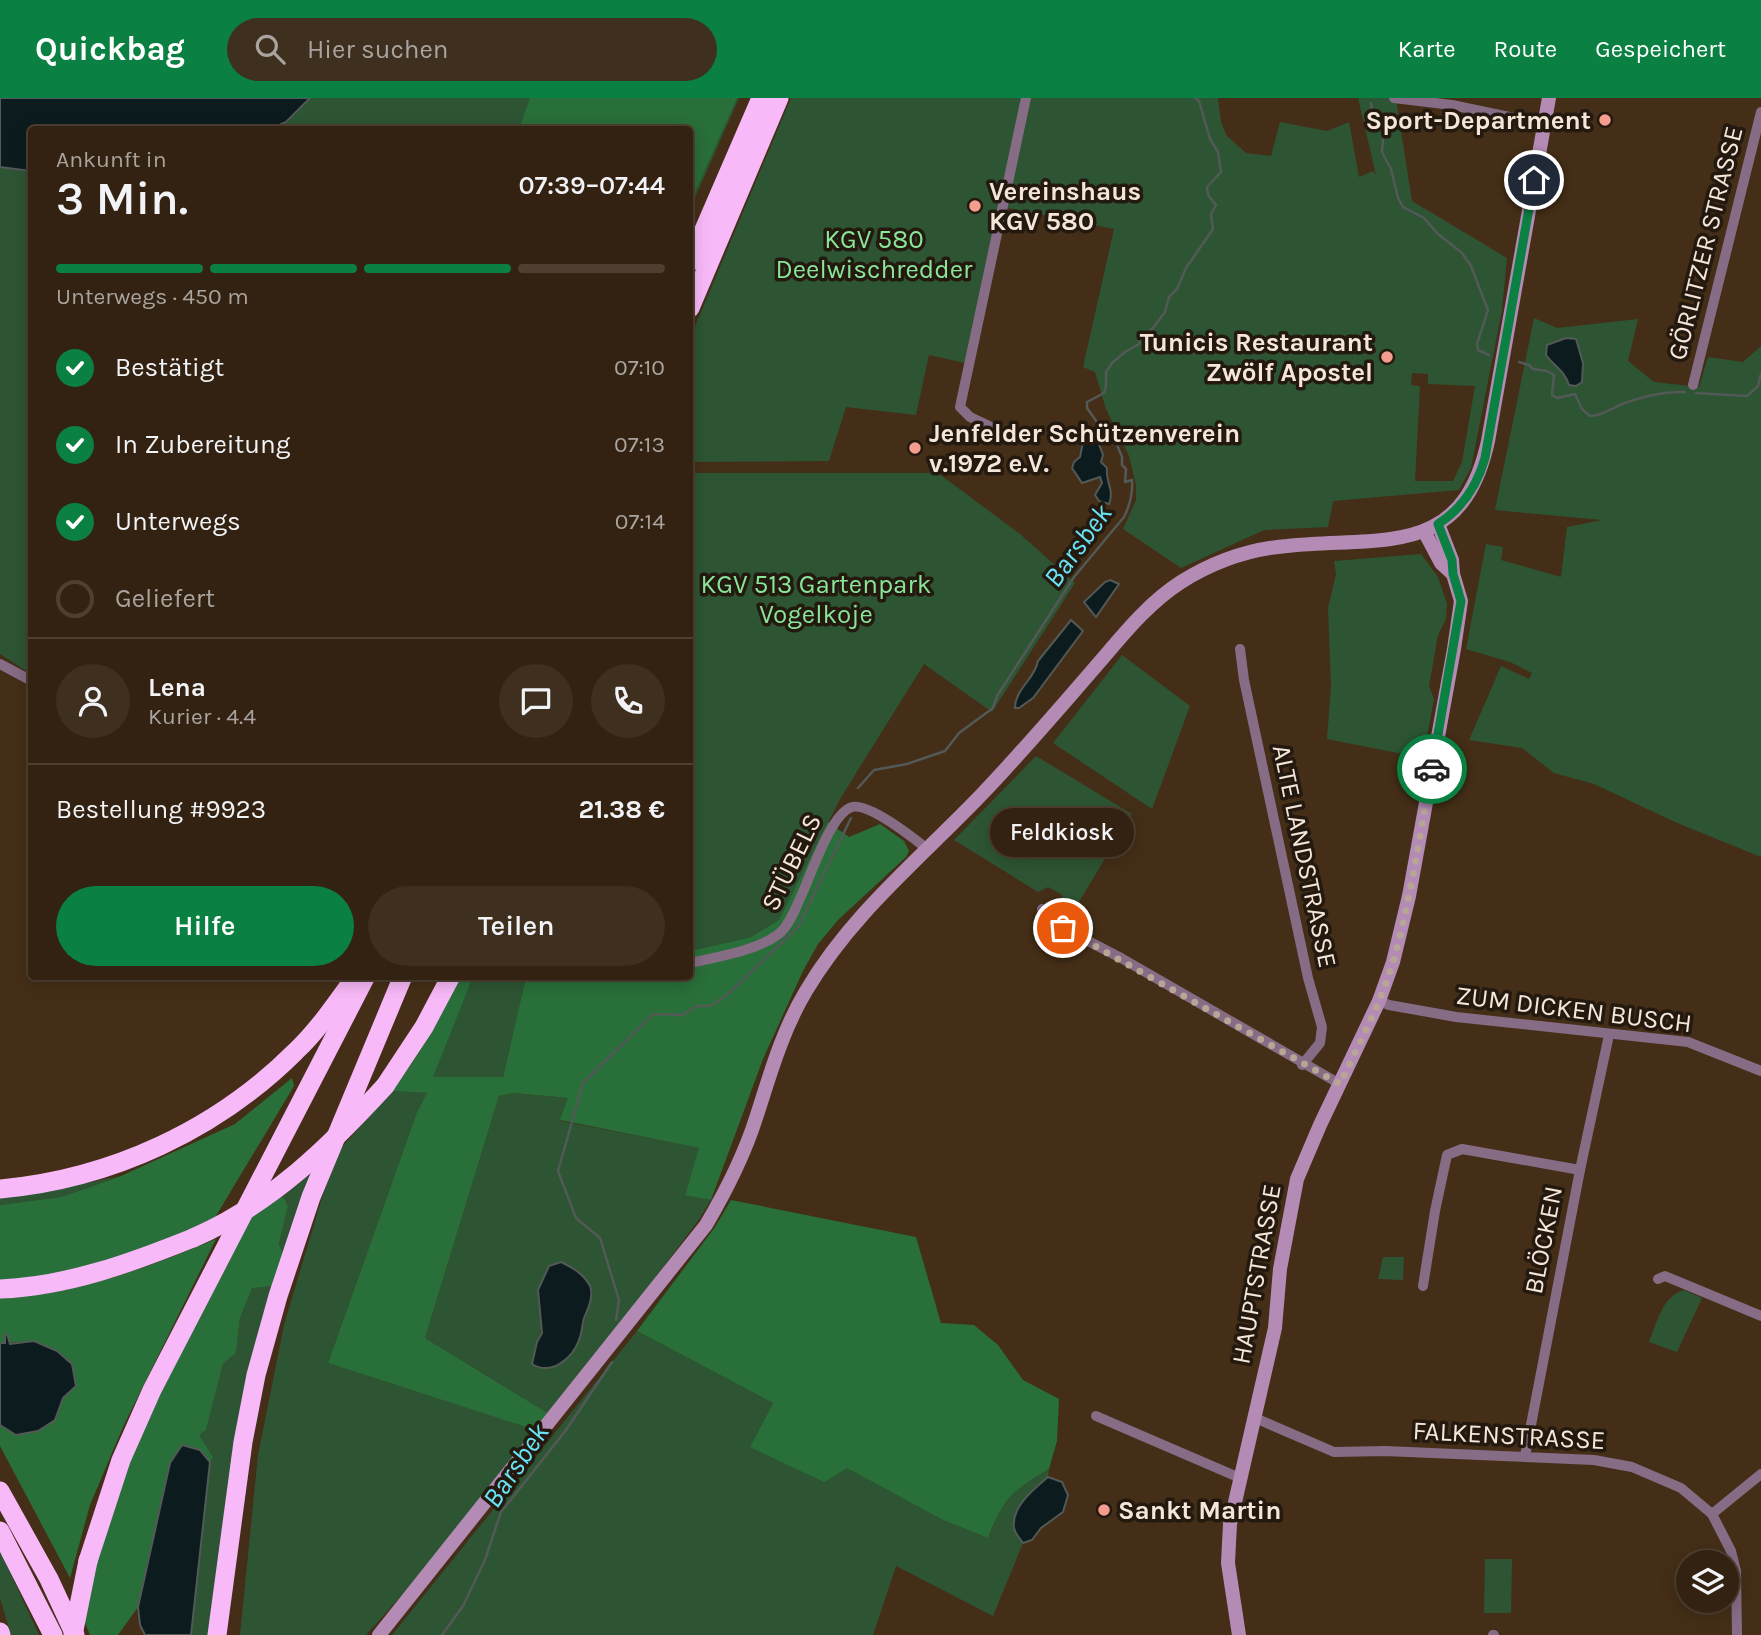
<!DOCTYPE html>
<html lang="de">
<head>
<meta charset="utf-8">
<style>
  :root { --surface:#321; --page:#3e2f1f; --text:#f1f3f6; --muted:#a9a49f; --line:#4e3f31; --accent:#0b8043 }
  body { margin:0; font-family:Karla,sans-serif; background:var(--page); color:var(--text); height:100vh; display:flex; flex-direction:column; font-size:26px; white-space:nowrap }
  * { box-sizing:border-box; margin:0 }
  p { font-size:23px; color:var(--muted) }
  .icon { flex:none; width:38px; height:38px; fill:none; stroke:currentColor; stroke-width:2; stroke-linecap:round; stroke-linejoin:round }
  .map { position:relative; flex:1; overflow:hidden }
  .sheet { position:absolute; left:28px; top:28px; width:665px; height:854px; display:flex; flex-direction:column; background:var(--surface); border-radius:7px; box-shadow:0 4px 18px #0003,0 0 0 2px var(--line) }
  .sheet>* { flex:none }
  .buttons { position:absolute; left:1676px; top:1452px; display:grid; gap:14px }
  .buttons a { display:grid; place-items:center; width:63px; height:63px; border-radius:50%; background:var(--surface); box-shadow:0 4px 18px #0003,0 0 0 2px var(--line); font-size:35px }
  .pin { position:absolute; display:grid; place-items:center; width:60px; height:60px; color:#fff; margin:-30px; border:4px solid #fff; border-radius:50%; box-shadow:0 2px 7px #0007 }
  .courier { position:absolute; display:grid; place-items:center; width:70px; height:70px; margin:-35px; border:5px solid #0b8043; border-radius:50%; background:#fff; color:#222; box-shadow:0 2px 9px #0007 }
  .bubble { position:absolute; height:49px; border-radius:24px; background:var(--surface); box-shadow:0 4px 18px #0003,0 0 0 2px var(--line); font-size:23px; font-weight:600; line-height:49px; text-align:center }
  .summary em { font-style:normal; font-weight:600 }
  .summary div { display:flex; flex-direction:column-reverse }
  .summary { display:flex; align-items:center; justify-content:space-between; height:119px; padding:0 28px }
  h1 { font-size:46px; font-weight:600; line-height:52px }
  .bar { display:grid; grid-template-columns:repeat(4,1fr); gap:10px 7px; align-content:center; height:84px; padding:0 28px }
  .bar i { height:9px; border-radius:5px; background:var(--line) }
  .bar .current { background:var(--accent) }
  .bar p { grid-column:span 4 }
  .line { display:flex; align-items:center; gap:18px; padding:0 28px; border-top:2px solid var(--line) }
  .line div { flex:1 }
  .round { display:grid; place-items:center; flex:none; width:74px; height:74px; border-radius:37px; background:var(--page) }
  ol { padding:0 28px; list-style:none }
  li { display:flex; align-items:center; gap:21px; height:77px }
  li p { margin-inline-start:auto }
  li .icon { padding:7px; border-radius:50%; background:var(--accent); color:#fff; stroke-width:4 }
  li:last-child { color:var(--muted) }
  li i { width:38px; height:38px; border:4px solid var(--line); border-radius:50% }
  .cta { display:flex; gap:14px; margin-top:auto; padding:14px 28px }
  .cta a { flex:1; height:80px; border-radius:42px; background:var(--accent); color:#fff; font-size:28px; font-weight:600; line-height:80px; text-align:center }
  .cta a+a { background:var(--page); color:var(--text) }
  header { display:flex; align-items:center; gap:42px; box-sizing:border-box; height:98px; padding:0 35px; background:var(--accent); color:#fff }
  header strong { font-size:33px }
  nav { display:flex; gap:38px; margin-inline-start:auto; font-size:24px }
  .search { width:490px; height:63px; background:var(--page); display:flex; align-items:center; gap:18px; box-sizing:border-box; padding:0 24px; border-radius:38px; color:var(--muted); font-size:26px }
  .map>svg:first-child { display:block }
  .green { fill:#2d5534; fill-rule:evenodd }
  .forest { fill:#296f39 }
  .water { fill:#0c1c1e; stroke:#525956; stroke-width:2 }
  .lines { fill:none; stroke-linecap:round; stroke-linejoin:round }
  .stream { stroke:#525956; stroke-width:2.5 }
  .street { stroke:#866c85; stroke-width:10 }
  .secondary { stroke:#b48bb4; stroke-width:14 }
  .highway { stroke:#f8b9f8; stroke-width:19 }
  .highway-bridge { stroke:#f8b9f8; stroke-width:19 }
  .done { stroke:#b7a695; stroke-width:7; stroke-dasharray:0 12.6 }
  .route { stroke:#0b8043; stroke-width:9 }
  .poi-dot { fill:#f59d8e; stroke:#23190f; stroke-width:2.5 }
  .labels { text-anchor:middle; stroke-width:7; stroke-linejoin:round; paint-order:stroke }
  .poi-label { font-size:26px; font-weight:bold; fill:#f5e6d9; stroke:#23190f; text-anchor:start }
  .park-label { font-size:26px; fill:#89e699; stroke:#23190f }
  .street-label { font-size:26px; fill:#f5e6d9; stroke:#23190f }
  .water-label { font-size:28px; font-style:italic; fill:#69e3f6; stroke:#23190f }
</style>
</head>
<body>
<header>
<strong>Quickbag</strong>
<div class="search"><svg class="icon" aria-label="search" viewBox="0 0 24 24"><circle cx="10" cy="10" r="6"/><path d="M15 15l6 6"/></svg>Hier suchen</div>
<nav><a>Karte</a><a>Route</a><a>Gespeichert</a></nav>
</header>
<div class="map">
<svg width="1761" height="1537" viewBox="0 0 1761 1537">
  <rect width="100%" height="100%" fill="#442e17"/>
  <g class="green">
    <polygon points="0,0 739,0 690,111 690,32 32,32 31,576 0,556"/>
    <path d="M 791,0 L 1218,0 L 1221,24 L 1227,38 L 1246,55 L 1271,58 L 1280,24 L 1327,33 L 1349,24 L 1359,79 L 1373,73 L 1376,77 L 1358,0 L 1398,0 L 1397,8 L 1412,103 L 1507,160 L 1502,212 L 1471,370 L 1459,392 L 1333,403 L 1328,429 L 1264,432 L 1181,470 L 1123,431 L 1136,402 L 1136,387 L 1129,358 L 1106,311 L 1095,274 L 1083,269 L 1114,131 L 998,108 L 965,265 L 929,257 L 916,317 L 846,309 L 829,363 L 690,364 L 690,240 ZM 1412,275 L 1428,276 L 1428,286 L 1475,288 L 1462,364 L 1453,383 L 1415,383 L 1420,288 L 1411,287 Z"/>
    <polygon points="1534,220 1557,230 1638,221 1628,263 1654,284 1699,289 1708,259 1743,264 1761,248 1761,759 1675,724 1594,686 1554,675 1522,650 1469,642 1501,568 1529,581 1532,575 1510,564 1466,551 1486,446 1503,449 1501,462 1561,479 1567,429 1602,422 1495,412"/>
    <polygon points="690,375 938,375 1020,436 1075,485 992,614 924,566 840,701 779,822 751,839 690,853"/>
    <polygon points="1421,456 1438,479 1447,506 1446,521 1438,537 1429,588 1434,601 1423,660 1327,641 1331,588 1328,510 1336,476 1334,463"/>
    <polygon points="1122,557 1190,608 1152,711 1053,645"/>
    <polygon points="1036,658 1132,716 1071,817 1061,796 1048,789 1038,794 954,742"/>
    <polygon points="473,879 526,879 503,979 432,979"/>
    <polygon points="392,993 427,995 417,1014 328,1265 538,1333 461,1431 366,1537 240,1537 258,1357 284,1227 324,1093 342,1049"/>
    <path d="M 514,995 L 568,1000 L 561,1023 L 700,1050 L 685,1096 L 711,1102 L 698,1123 L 551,1317 L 425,1240 L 499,998 ZM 561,1164 L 578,1172 L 591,1191 L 589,1209 L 579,1242 L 537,1244 C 544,1230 541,1218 538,1202 Z"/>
    <polygon points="315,1072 284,1158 279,1146 288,1108 283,1098"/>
    <polygon points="120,1078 61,1099 0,1107 0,1097 52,1092"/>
    <polygon points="1383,1159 1404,1159 1403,1182 1378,1181"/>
    <polygon points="274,1188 214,1537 191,1537 210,1364 213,1359 198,1337 206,1331 223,1266 236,1255 240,1220 252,1189"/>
    <path d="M 1684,1192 L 1702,1200 L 1677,1254 L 1649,1244 C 1657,1225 1662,1198 1684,1192 Z"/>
    <polygon points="637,1233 773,1305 750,1349 846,1369 943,1422 988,1440 1000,1410 1019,1389 1049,1371 1048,1379 1032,1392 1014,1431 1023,1445 993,1518 896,1468 873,1537 392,1537"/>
    <polygon points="0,1455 4,1461 39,1537 11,1537 0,1500"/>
    <polygon points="1485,1461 1512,1461 1511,1515 1484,1515"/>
  </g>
  <g class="forest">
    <polygon points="530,0 737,0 690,105 690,32 519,31"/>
    <path d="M 828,724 L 849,739 L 880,726 L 904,743 L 909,753 L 906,759 L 838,822 L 818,846 L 803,873 L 763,961 L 711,1102 L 685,1097 L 699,1050 L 560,1022 L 568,1000 L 514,995 L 499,998 L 425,1240 L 551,1317 L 538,1333 L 328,1265 L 417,1014 L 427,995 L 392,993 C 418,959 442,919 458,879 L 473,879 L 433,979 L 503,979 L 526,879 L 690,878 L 690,853 L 751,839 L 779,822 Z"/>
    <polygon points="292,980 294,988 216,1118 203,1126 116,1163 46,1180 0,1183 0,1107 61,1099 121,1078 235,1026"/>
    <polygon points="283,1098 288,1108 279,1146 284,1158 274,1188 252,1190 240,1220 236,1255 223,1266 206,1332 199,1337 213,1359 210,1364 200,1352 170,1365 138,1509 118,1537 90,1537 83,1520 96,1459 125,1373 158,1294 250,1120"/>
    <path d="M 731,1102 L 916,1139 L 941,1225 L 974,1227 L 998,1247 L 1023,1282 L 1059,1301 L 1057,1343 L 1049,1371 C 1012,1393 1004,1398 988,1440 L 943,1422 L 847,1370 L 824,1384 L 750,1349 L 773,1305 L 637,1233 L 715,1129 Z"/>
    <path d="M 216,1141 L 123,1329 L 90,1407 L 70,1480 L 0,1348 L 0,1327 L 16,1337 L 55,1322 L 63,1300 L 34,1243 L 0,1245 L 0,1200 C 75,1197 147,1170 216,1141 Z"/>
  </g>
  <g class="water">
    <polygon points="0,0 310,0 286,24 270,31 32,32 31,73 0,69"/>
    <path d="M 1566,240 L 1576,241 L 1583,265 L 1582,284 L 1576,288 L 1569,287 C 1565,273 1554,268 1546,257 L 1547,247 Z"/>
    <path d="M 1089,337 L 1097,341 L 1103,357 L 1101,364 L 1107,370 C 1105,384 1115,392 1109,406 L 1099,403 L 1095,397 L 1102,385 L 1100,379 L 1082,385 L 1072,370 L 1074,364 L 1080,359 L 1084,339 Z"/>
    <polygon points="1110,482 1119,486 1096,519 1084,504 1105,484"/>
    <path d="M 1071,522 L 1083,533 L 1033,600 L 1019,610 L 1015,610 C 1015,591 1035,581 1038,563 Z"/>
    <path d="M 561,1164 C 573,1170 583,1175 590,1188 C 594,1198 588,1211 584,1220 C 582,1227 582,1235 579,1242 C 572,1261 551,1278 532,1266 L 537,1244 L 542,1235 L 538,1192 L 549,1168 Z"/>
    <polygon points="7,1236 10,1246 34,1243 57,1253 72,1266 76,1288 63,1300 55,1322 38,1333 16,1337 0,1327 0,1245 5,1245 5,1237"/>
    <polygon points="182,1347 200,1352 210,1364 191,1537 145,1537 140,1527 138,1509 170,1365"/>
    <path d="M 1048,1379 L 1062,1384 L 1068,1397 L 1063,1414 L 1041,1430 L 1032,1442 L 1023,1445 C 1020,1441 1015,1435 1014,1430 C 1011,1409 1034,1391 1048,1379 Z"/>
  </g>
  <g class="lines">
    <g class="stream">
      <polyline points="1371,5 1372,14 1384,27 1382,54 1391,71 1398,100 1403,109 1424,120 1437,135 1462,155 1471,168 1488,212 1477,246 1478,252 1489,257"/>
      <path d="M 1519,264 L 1529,267 L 1533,271 L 1547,273 L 1554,277 L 1552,297 L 1557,300 L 1575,296 L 1582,311 L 1590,318 C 1604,317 1610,311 1622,306 C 1643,298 1662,293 1685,294"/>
      <polyline points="1696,295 1747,298 1758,288 1761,276"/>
      <path d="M 858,690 L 874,672 L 907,666 L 945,653 L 959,635 L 993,610 L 997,598 L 1074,479 L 1124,419 C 1130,407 1133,396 1132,382 L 1125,384 L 1126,371 L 1122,367 L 1122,359 L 1113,337 L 1106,337 L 1087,310 L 1087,304 L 1104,295 L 1106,288 L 1106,274 L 1112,265 L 1125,254 L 1139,246 L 1142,238 L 1153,230 L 1165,214 L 1169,199 L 1177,191 L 1186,170 L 1213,131 L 1211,116 L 1216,107 L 1208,97 L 1207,89 L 1221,74 L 1218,54 L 1210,41 L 1199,3 L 1195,0"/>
      <polyline points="616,1222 619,1202 600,1140 576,1120 558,1073 583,985 653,916 682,917 697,908 710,908 727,897 798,829 851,720"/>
      <polyline points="442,1537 463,1508 485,1462 501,1414 566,1332 612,1264"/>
    </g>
    <g class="street">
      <polyline points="1394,0 1452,7 1544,26"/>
      <polyline points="1693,287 1761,14"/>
      <polyline points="1002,334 970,319 960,309 1026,0"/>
      <polyline points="1240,551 1244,582 1308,880 1322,929 1320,945 1302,967"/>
      <polyline points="0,566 32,583"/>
      <polyline points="1042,811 1063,830 1121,860 1340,986"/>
      <path d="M 690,865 C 716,859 761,852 781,834 C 791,824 796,809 802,796 C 811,777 831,715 852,709 C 869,705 912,739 926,750"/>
      <polyline points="1379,903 1389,907 1456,919 1688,944 1761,973"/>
      <polyline points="1658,1181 1665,1178 1761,1218"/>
      <polyline points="1423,1188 1435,1113 1447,1057 1462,1051 1580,1072"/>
      <polyline points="1096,1318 1240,1380"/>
      <polyline points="1255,1320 1334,1354 1385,1353 1594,1362 1632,1369 1681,1390 1712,1416 1731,1453 1736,1473 1737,1537"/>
      <polyline points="1525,1358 1580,1072 1609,937"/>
      <polyline points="1712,1416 1761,1376"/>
      <polyline points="1493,1537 1494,1537"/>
    </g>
    <g class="secondary">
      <polyline points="1424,433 1441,465 1453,476"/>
      <path d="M 379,1537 L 706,1127 C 726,1093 744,1058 756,1020 C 770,977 782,933 806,893 C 852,815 921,760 983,695 C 1022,654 1060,610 1097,567 C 1123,537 1147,506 1181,484 C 1213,464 1249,451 1287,448 C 1382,438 1462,462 1488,343 L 1549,0"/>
      <polyline points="1239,1537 1228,1465 1230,1426 1275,1230 1280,1171 1297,1081 1320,1027 1379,903 1393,864 1409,798 1454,551 1461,503 1453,476 1452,462 1438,426"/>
    </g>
    <g class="highway">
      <polyline points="690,164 761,0"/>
      <polyline points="690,210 779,0"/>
      <polyline points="385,988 424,929 451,878"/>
      <path d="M 0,1091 C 111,1081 217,1032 296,953 C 318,932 335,907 353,882"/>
      <path d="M 0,1191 C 68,1188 131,1165 193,1140"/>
      <polyline points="0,1393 49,1481 75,1537"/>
      <polyline points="0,1433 53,1537"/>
      <polyline points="88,1463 121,1362 152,1292 366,878"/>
      <polyline points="0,1534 1,1537"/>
      <polyline points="217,1537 243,1344 256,1277 278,1198 311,1099 403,878"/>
    </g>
    <g class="highway-bridge">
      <path d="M 193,1140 C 271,1106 328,1050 385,988"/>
      <polyline points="73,1537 88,1463"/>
    </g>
  </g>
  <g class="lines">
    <path class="done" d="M 1063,830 L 1340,986 C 1359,946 1380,907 1393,864 C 1411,801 1420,735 1432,671"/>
    <path class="route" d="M 1432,671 L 1461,503 L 1453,476 L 1452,462 L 1438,426 C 1463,410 1477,388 1485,360 L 1534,82"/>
  </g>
  <g class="poi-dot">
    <circle cx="1605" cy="22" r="7"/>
    <circle cx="975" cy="108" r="7"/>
    <circle cx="1387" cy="259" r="7"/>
    <circle cx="915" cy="350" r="7"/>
    <circle cx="1104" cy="1412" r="7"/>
  </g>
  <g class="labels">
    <g class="poi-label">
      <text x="1591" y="31" text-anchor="end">Sport-Department</text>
      <text x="989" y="102">Vereinshaus<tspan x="989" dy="30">KGV 580</tspan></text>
      <text x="1373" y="253" text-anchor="end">Tunicis Restaurant<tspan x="1373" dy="30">Zwölf Apostel</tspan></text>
      <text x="929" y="344">Jenfelder Schützenverein<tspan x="929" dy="30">v.1972 e.V.</tspan></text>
      <text x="1118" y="1421">Sankt Martin</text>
    </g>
    <g class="park-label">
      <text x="874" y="150">KGV 580<tspan x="874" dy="30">Deelwischredder</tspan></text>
      <text x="816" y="495">KGV 513 Gartenpark<tspan x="816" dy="30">Vogelkoje</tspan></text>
    </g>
    <g class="street-label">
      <text transform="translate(1705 145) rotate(-76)" y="9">GÖRLITZER STRASSE</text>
      <text transform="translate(1305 758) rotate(78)" y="9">ALTE LANDSTRASSE</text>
      <text transform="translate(791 764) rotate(-64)" y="9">STÜBELS</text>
      <text transform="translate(1574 911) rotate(7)" y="9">ZUM DICKEN BUSCH</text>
      <text transform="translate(1543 1142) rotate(-79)" y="9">BLÖCKEN</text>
      <text transform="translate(1256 1176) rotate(-80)" y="9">HAUPTSTRASSE</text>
      <text transform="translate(1509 1337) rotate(3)" y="9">FALKENSTRASSE</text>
    </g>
    <g class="water-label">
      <text transform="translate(1077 447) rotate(-54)" y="10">Barsbek</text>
      <text transform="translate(515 1367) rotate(-56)" y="10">Barsbek</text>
    </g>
  </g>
</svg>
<div class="buttons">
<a><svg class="icon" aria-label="layers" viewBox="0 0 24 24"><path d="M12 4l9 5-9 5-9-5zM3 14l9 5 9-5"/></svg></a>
</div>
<div class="pin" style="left:1063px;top:830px;background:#ea580c"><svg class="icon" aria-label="bag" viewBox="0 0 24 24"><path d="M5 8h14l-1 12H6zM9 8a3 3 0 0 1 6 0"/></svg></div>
<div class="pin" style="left:1534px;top:82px;background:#1f2937"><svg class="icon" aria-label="home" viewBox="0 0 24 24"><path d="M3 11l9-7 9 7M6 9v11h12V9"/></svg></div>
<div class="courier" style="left:1432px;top:671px"><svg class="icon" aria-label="car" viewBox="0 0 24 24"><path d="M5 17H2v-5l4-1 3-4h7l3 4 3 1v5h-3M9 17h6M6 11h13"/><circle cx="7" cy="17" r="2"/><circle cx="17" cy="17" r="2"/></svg></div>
<div class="bubble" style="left:990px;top:710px;width:144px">Feldkiosk</div>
<section class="sheet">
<div class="summary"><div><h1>3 Min.</h1><p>Ankunft in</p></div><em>07:39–07:44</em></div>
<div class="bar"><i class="current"></i><i class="current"></i><i class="current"></i><i></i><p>Unterwegs · 450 m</p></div>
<ol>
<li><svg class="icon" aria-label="check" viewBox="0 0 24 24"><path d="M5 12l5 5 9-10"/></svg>Bestätigt<p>07:10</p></li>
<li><svg class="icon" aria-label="check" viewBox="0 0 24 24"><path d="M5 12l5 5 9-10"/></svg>In Zubereitung<p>07:13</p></li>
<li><svg class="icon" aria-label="check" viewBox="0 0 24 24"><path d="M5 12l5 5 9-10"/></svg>Unterwegs<p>07:14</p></li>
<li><i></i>Geliefert</li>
</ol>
<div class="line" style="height:126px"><a class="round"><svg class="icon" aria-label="person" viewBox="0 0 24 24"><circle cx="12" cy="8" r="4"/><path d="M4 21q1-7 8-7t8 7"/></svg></a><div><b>Lena</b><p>Kurier · 4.4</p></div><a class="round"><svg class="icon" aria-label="chat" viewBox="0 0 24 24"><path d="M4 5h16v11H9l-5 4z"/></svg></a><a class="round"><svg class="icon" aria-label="phone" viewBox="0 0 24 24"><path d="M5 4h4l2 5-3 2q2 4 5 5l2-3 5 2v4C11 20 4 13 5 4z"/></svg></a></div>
<div class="line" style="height:91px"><div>Bestellung #9923</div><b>21.38 €</b></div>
<div class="cta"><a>Hilfe</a><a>Teilen</a></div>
</section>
</div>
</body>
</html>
